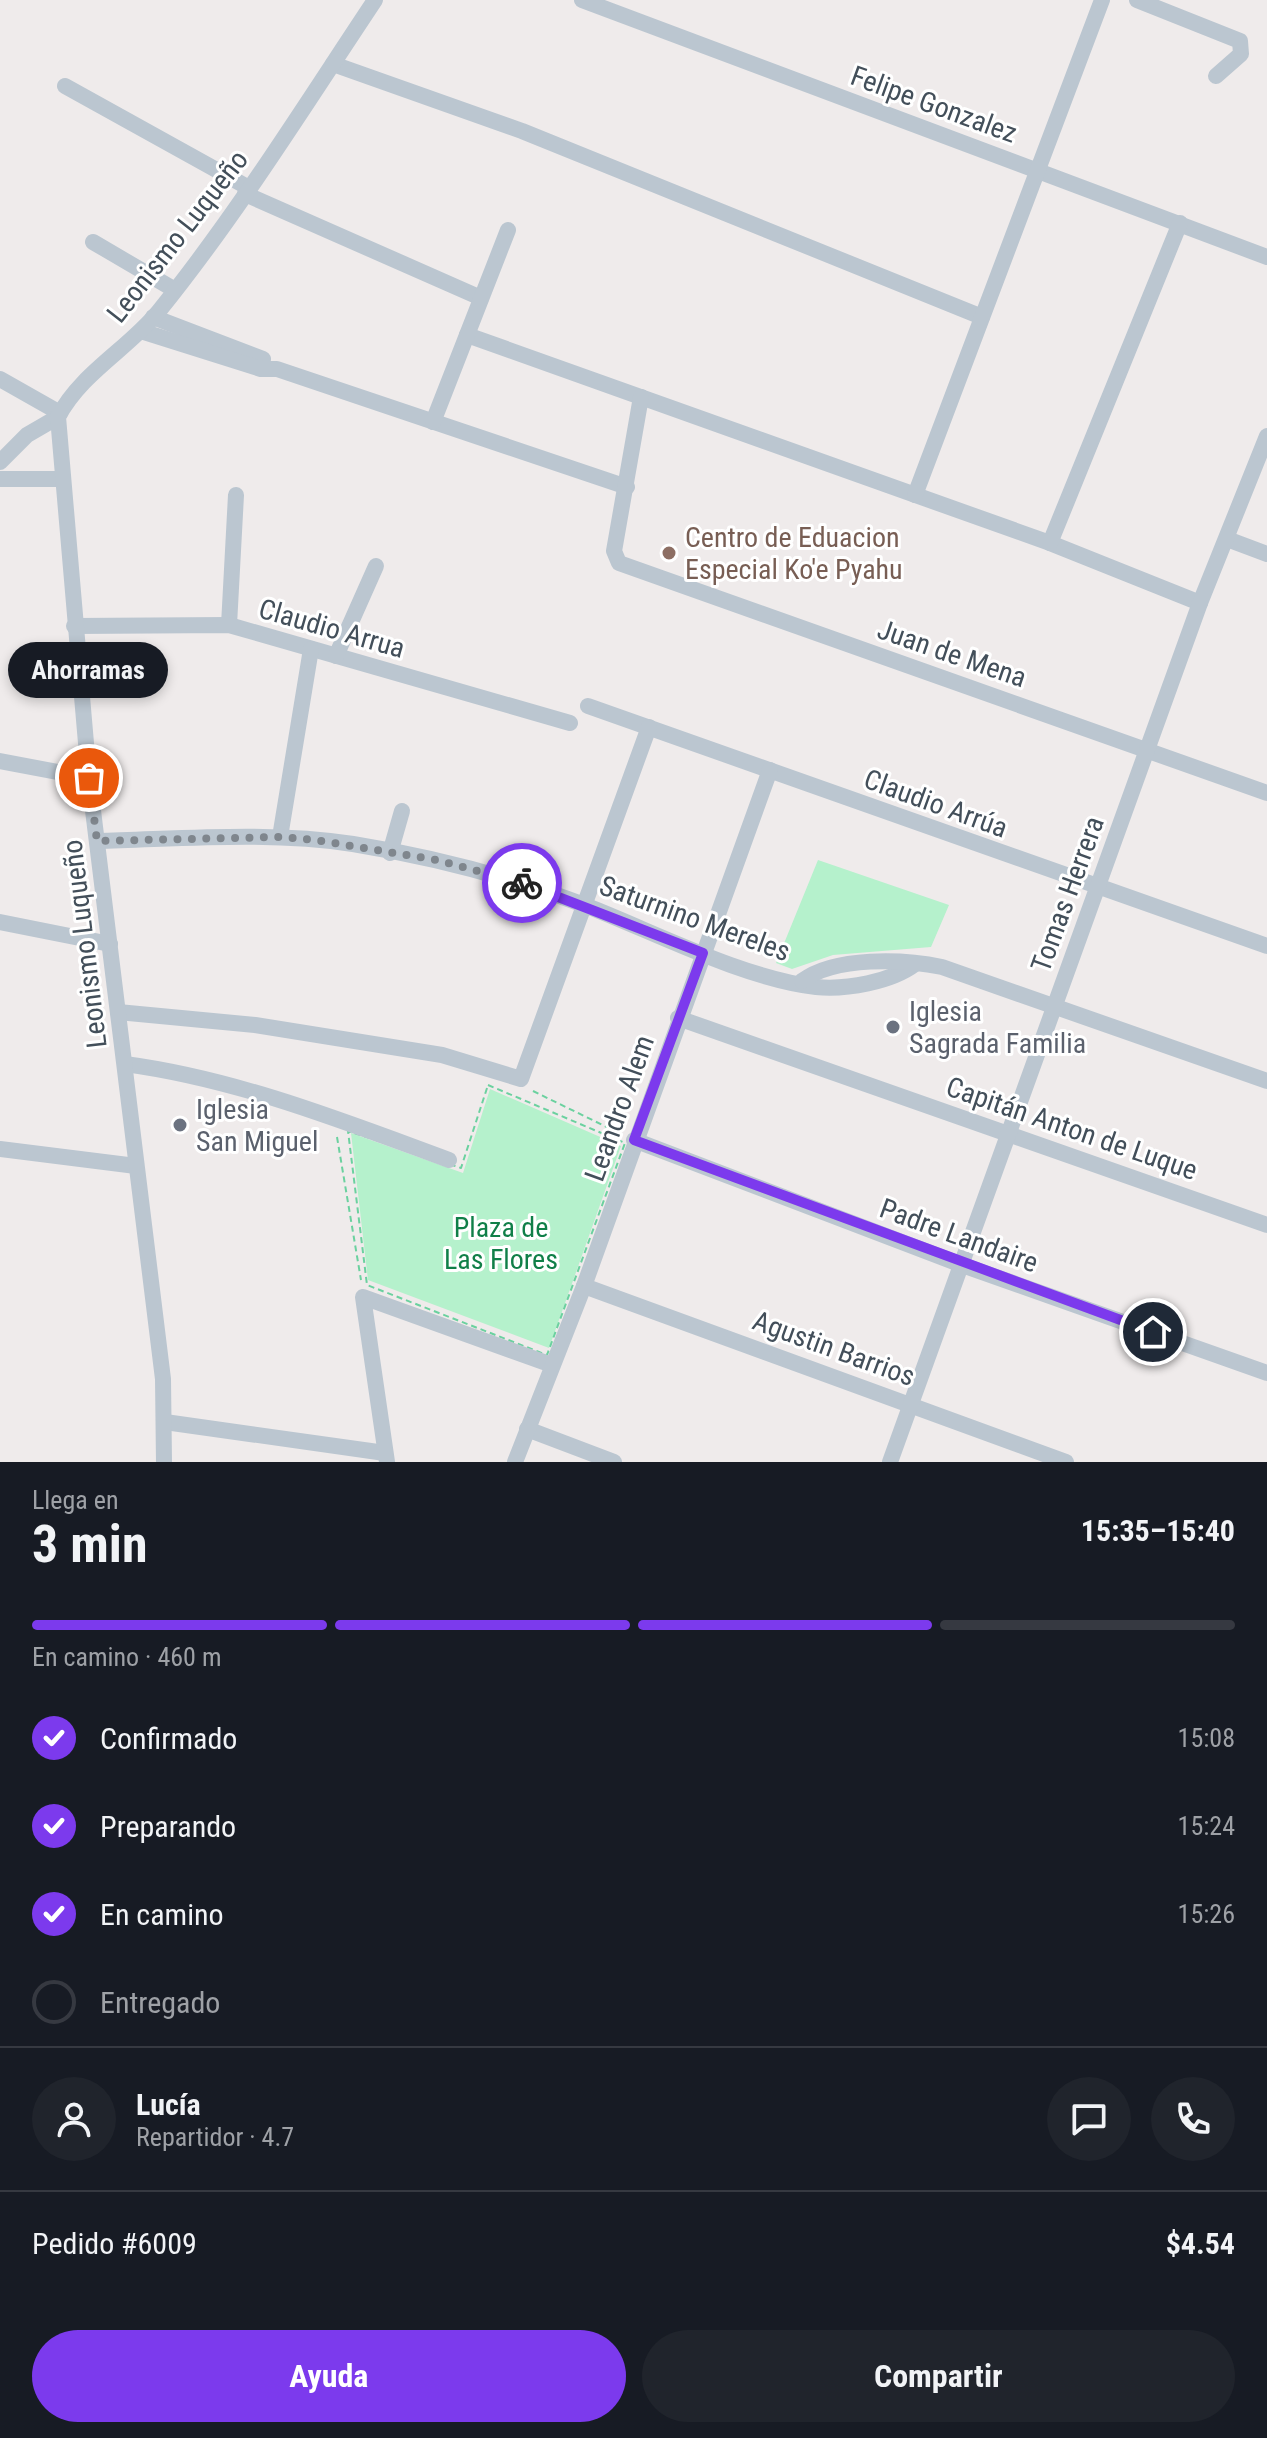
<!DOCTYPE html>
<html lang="es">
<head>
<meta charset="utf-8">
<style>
  :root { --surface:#171b24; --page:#20242c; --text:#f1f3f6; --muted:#9ea1a6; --line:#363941; --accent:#7c3aed }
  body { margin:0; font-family:"Roboto Condensed",sans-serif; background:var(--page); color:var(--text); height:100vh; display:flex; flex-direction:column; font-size:30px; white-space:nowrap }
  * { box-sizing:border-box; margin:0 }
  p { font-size:26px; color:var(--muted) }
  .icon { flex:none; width:44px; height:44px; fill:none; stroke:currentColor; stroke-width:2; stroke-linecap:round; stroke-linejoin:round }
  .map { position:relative; height:1462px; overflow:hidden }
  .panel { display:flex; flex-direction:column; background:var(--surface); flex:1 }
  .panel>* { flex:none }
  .pin { position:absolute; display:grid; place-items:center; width:68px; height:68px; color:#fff; margin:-34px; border:4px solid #fff; border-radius:50%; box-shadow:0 2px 8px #0007 }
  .courier { position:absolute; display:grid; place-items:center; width:80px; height:80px; margin:-40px; border:6px solid #7c3aed; border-radius:50%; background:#fff; color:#222; box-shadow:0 2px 10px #0007 }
  .bubble { position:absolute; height:56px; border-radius:28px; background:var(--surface); box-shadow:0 4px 12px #0003; font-size:26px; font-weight:700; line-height:56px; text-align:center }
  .summary em { font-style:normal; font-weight:700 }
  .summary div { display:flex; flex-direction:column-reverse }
  .summary { display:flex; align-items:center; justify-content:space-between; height:136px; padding:0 32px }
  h1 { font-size:52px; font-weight:700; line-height:60px }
  .bar { display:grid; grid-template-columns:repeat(4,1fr); gap:12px 8px; align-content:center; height:96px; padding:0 32px }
  .bar i { height:10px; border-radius:6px; background:var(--line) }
  .bar .current { background:var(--accent) }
  .bar p { grid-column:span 4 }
  .line { display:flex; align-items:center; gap:20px; padding:0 32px; border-top:2px solid var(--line) }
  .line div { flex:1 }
  .round { display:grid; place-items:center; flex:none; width:84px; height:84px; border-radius:42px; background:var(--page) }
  ol { padding:0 32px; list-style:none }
  li { display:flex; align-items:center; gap:24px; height:88px }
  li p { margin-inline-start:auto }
  li .icon { padding:8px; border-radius:50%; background:var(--accent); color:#fff; stroke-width:4 }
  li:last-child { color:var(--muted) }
  li i { width:44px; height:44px; border:4px solid var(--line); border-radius:50% }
  .primary-button { display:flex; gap:16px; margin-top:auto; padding:16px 32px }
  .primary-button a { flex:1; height:92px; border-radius:48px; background:var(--accent); color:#fff; font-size:32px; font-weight:700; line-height:92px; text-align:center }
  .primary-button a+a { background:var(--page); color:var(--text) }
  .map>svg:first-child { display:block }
  .green { fill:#b5f1cc }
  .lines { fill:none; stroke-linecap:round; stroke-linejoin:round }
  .path { stroke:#6bd19f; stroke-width:2; stroke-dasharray:6 4; stroke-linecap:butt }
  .minor { stroke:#bbc6d0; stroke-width:16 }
  .done { stroke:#7f868d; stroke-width:8; stroke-dasharray:0 14.4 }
  .route { stroke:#7c3aed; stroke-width:10 }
  .education-dot { fill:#8d6e63; stroke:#fff; stroke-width:3 }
  .worship-dot { fill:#6b7280; stroke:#fff; stroke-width:3 }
  .labels { text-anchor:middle; stroke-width:6; stroke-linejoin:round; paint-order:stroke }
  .street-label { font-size:28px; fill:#434f5a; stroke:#fff }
  .education-label { font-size:28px; fill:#785e54; stroke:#fff; text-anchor:start }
  .worship-label { font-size:28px; fill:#5b616d; stroke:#fff; text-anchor:start }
  .park-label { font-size:28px; fill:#107f48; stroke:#fff }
</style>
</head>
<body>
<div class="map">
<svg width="1267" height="1462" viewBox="0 0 1267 1462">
  <rect width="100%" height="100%" fill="#efebeb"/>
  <g class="green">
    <polygon points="818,860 949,905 931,947 833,955 792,969 776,963"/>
    <polygon points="490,1089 621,1146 549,1348 368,1280 351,1133 463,1173"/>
  </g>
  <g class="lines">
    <g class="path">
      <polygon points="488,1085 625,1143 547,1355 367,1285 348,1131 461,1168"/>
      <polyline points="533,1091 621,1134"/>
      <polyline points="337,1137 361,1280"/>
    </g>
    <g class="minor">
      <polyline points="582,0 1267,257"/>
      <polyline points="1137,0 1240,41 1241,54 1216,76"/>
      <polyline points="333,64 522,131 982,317"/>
      <polyline points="65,86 249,188"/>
      <polyline points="245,194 481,298"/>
      <polyline points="93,242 175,290"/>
      <polyline points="153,317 263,359"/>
      <polyline points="141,331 261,369 277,369 627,487"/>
      <polyline points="467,335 1050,543 1200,603"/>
      <polyline points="0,379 60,413"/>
      <polyline points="641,397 614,551 619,563 1267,793"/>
      <polyline points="433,422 508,230"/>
      <polyline points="0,462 27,435 58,417"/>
      <polyline points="0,479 62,479"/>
      <polyline points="915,495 1102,0"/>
      <polyline points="1227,539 1267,554"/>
      <polyline points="1050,543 1180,223"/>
      <polyline points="229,625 236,495"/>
      <polyline points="74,626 229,625 570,723"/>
      <polyline points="336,656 376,566"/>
      <polyline points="588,706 1267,946"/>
      <polyline points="0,761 89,778"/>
      <polyline points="280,837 311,649"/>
      <path d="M 97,841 C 182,839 269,831 353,844 C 433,857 511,877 587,906 C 656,933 745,979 816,987 C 846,990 891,982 915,964"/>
      <polyline points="390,853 402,811"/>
      <polyline points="0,922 110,944"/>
      <path d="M 802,981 C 835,956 904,959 942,967 L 1267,1081"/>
      <polyline points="118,1012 255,1025 442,1055 521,1079 649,727"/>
      <polyline points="678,1018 1267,1225"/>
      <path d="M 125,1064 C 237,1079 343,1121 449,1160"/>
      <polyline points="634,1140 962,1265 1267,1373"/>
      <polyline points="0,1149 136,1166"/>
      <polyline points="584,1286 1066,1462"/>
      <polyline points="165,1422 385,1453"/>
      <polyline points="527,1429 614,1462"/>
      <path d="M 164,1462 L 163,1379 L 89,778 L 58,417 C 81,373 128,349 159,311 C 238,213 305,105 375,0"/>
      <polyline points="387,1462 363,1297 552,1365"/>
      <polyline points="515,1462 584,1286 770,770"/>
      <polyline points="890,1462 1200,603 1267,436"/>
    </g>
  </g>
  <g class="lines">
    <polyline class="done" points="89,778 97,841 280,837 315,840 437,860 522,883"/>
    <polyline class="route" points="522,883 703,953 634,1140 1153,1332"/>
  </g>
  <circle class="education-dot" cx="669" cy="553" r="8"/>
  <g class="worship-dot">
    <circle cx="893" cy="1027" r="8"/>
    <circle cx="180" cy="1125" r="8"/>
  </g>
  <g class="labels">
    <g class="street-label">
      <text transform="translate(934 104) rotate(20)" y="10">Felipe Gonzalez</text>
      <text transform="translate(177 236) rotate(-52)" y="10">Leonismo Luqueño</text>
      <text transform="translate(332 628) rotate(16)" y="10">Claudio Arrua</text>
      <text transform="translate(952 653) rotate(19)" y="10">Juan de Mena</text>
      <text transform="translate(936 803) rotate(20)" y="10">Claudio Arrúa</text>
      <text transform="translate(1067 894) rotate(-70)" y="10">Tomas Herrera</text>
      <text transform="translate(695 918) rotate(20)" y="10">Saturnino Mereles</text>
      <text transform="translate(84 944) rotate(-97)" y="10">Leonismo Luqueño</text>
      <text transform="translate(619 1108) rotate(-70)" y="10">Leandro Alem</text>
      <text transform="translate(1072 1128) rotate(19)" y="10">Capitán Anton de Luque</text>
      <text transform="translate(959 1235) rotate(20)" y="10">Padre Landaire</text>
      <text transform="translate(834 1348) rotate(20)" y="10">Agustin Barrios</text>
    </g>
    <g class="education-label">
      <text x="685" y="547">Centro de Eduacion<tspan x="685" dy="32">Especial Ko'e Pyahu</tspan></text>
    </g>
    <g class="worship-label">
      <text x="909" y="1021">Iglesia<tspan x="909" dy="32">Sagrada Familia</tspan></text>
      <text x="196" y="1119">Iglesia<tspan x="196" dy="32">San Miguel</tspan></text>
    </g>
    <g class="park-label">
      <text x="501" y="1237">Plaza de<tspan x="501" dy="32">Las Flores</tspan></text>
    </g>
  </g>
</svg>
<div class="pin" style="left:89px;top:778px;background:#ea580c"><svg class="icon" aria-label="bag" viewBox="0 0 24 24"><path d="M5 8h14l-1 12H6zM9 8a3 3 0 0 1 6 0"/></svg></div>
<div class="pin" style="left:1153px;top:1332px;background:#1f2937"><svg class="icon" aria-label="home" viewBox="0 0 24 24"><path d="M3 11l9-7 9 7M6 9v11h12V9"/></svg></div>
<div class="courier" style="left:522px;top:883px"><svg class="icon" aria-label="bike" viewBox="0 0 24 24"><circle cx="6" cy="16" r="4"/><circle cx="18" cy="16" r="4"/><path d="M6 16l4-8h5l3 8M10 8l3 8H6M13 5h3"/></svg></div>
<div class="bubble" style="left:8px;top:642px;width:160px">Ahorramas</div>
</div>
<section class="panel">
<div class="summary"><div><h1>3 min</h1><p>Llega en</p></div><em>15:35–15:40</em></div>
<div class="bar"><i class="current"></i><i class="current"></i><i class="current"></i><i></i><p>En camino · 460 m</p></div>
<ol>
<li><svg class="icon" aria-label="check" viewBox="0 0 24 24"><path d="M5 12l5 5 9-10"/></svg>Confirmado<p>15:08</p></li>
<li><svg class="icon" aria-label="check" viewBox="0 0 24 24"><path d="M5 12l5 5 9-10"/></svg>Preparando<p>15:24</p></li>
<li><svg class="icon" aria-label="check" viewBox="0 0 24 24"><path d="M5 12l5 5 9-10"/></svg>En camino<p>15:26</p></li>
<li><i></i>Entregado</li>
</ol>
<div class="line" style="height:144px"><a class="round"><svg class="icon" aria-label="person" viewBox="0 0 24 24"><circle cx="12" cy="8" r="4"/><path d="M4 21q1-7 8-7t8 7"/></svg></a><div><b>Lucía</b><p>Repartidor · 4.7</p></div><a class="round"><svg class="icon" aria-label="chat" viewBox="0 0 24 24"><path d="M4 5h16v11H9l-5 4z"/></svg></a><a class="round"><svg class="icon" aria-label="phone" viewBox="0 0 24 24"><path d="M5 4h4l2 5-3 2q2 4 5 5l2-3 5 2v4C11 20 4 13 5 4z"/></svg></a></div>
<div class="line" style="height:104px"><div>Pedido #6009</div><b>$4.54</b></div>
<div class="primary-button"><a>Ayuda</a><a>Compartir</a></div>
</section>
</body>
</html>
